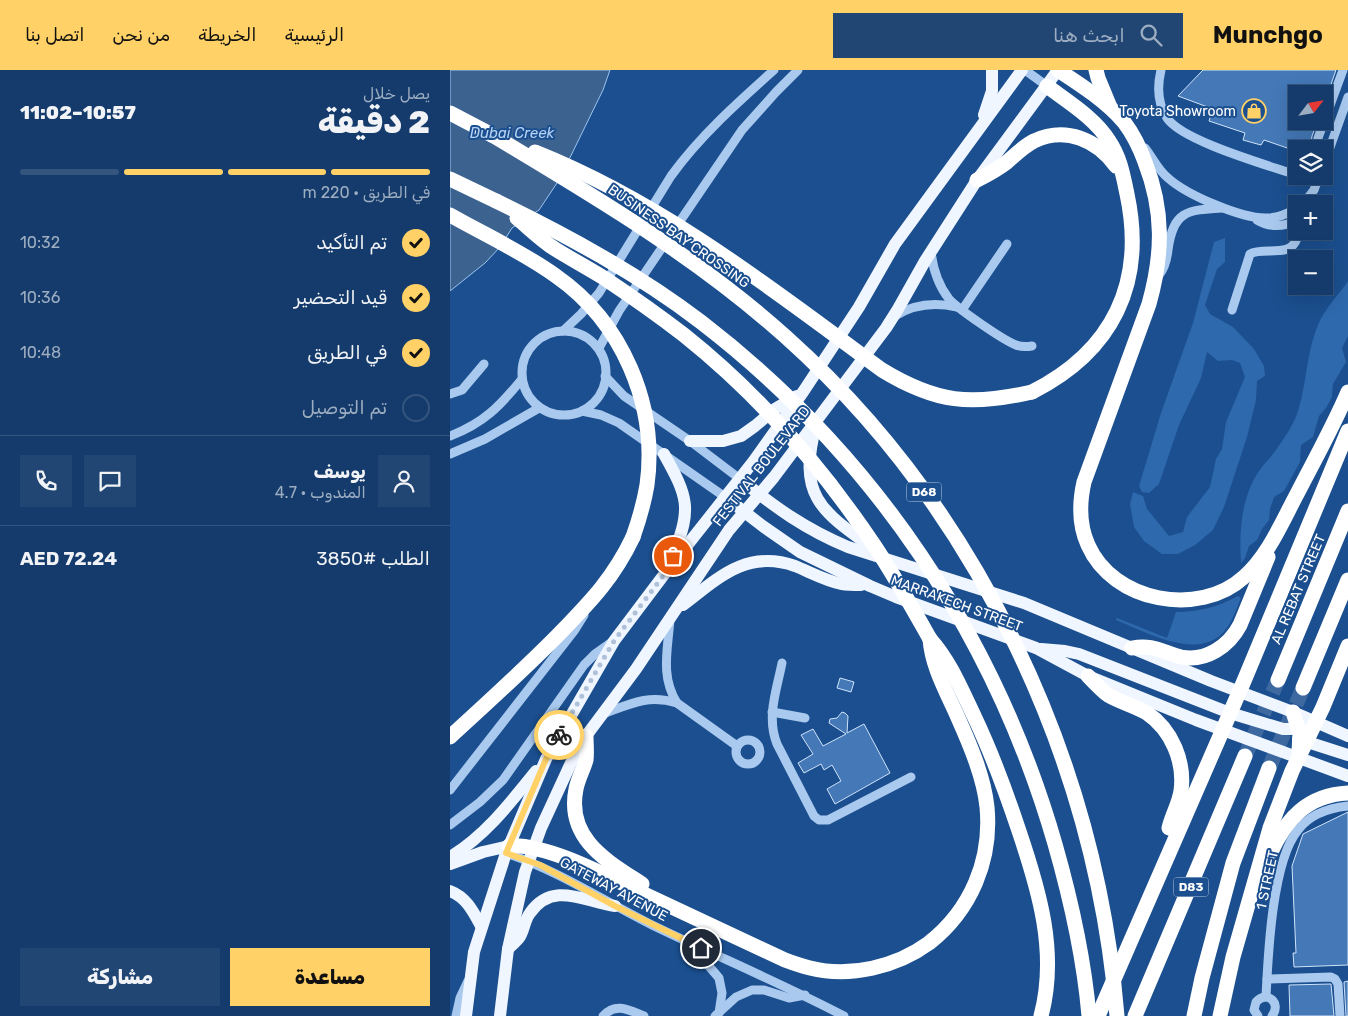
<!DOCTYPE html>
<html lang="ar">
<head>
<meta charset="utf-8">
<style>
  :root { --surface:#143b6b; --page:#214673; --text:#f1f3f6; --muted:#9dadc1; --line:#33557e; --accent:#ffd166 }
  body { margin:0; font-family:Rubik,"Noto Sans Arabic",sans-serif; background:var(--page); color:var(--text); direction:rtl; height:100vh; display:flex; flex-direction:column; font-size:19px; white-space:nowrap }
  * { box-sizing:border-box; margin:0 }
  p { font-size:16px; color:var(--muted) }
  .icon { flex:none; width:28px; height:28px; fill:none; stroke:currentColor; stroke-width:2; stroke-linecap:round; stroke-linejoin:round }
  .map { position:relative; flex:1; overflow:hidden; direction:ltr }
  .panel { display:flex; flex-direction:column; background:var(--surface); width:450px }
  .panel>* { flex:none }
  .needle { width:32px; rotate:59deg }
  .buttons { position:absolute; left:838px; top:15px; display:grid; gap:10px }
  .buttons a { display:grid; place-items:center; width:45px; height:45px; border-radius:0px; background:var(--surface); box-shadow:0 5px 20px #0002,0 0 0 1px var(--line); font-size:25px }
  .pin { position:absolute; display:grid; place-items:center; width:42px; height:42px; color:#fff; margin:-21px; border:2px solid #fff; border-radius:50%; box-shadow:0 1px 5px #0007 }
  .courier { position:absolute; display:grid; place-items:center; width:50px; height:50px; margin:-25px; border:4px solid #ffd166; border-radius:50%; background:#fff; color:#222; box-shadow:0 1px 6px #0007 }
  .summary em { font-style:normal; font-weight:800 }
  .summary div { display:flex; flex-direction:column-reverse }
  .summary { display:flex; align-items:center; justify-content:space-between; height:85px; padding:0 20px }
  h1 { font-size:32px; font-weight:800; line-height:38px }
  .bar { display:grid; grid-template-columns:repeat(4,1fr); gap:8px 5px; align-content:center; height:60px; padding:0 20px }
  .bar i { height:6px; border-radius:4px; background:var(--line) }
  .bar .current { background:var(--accent) }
  .bar p { grid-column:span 4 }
  .line { display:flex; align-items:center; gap:12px; padding:0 20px; border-top:1px solid var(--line) }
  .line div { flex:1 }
  .round { display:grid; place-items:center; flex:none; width:52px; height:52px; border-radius:0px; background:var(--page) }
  ol { padding:0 20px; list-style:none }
  li { display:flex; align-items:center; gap:15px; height:55px }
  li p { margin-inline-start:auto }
  li .icon { padding:5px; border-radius:50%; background:var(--accent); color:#111; stroke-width:4 }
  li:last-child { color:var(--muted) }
  li i { width:28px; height:28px; border:2px solid var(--line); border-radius:50% }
  .cta { display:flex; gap:10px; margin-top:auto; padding:10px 20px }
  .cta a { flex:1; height:58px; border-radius:0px; background:var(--accent); color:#111; font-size:20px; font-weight:800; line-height:58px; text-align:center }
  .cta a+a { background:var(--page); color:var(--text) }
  header { display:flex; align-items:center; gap:30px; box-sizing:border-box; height:70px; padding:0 25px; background:var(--accent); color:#111 }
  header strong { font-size:24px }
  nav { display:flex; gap:28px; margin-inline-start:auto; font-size:18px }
  .search { width:350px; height:45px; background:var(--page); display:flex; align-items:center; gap:12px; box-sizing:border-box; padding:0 18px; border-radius:0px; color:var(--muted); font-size:19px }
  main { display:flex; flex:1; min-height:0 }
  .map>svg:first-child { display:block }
  .green { fill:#2e69ad }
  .water { fill:#3c6290; stroke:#9cc4f0 }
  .building { fill:#4478b7; stroke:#cfe3fa }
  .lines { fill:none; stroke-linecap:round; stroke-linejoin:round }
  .highway-tunnel { stroke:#3d69a0; stroke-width:15; stroke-dasharray:15 8; stroke-linecap:butt }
  .minor { stroke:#a9c9ee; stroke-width:9 }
  .major { stroke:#f0f6ff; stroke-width:12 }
  .highway { stroke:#fff; stroke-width:15 }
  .highway-bridge { stroke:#fff; stroke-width:15 }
  .done { stroke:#afc1d8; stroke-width:5; stroke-dasharray:0 9 }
  .route { stroke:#ffd166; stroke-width:6 }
  .labels { text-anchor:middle; stroke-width:4; stroke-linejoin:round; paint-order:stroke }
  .shield { fill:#1b4f8f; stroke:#bbcadd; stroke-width:1 }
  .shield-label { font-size:12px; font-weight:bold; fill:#fff }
  .poi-label { font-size:14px; fill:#fff; stroke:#1b4f8f; text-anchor:end }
  .street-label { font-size:14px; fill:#fff; stroke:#1b4f8f }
  .water-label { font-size:15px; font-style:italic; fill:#b5d3f5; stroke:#1b4f8f }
</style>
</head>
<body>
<header>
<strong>Munchgo</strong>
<div class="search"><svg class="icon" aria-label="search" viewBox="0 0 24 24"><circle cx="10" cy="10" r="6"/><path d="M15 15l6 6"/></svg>ابحث هنا</div>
<nav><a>الرئيسية</a><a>الخريطة</a><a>من نحن</a><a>اتصل بنا</a></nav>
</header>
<main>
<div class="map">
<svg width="898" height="946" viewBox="0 0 898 946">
  <rect width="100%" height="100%" fill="#1b4f8f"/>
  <g class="green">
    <polygon points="775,168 775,192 767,199 755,235 760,244 783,257 804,279 814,296 815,306 807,311 806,330 797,367 774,437 763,460 745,475 728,484 712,484 694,471 684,457 680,434 683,422 693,426 697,439 719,466 733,462 737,447 760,417 766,389 772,379 776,352 795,307 790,293 782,290 768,291 757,282 751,308 729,355 709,414 699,423 692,422 689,416 711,343 743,253 764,172"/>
    <path d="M 898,211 L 898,266 L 892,278 L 896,292 L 883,314 L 882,327 L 876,338 L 869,346 L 863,367 L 851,375 L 850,392 L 834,421 L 824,427 L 820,439 L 819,450 L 812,459 L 807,470 L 799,476 L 795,488 L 791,493 C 789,463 791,430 807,404 C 813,394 822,387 828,377 C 835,367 843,355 847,344 C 857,315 856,283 868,255 C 875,238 888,226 898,211 Z"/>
    <path d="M 788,526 L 791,528 C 787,537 783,550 776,559 C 751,593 696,562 666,550 L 667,548 L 717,568 L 726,542 C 748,542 768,537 788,526 Z"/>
  </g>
  <polygon class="water" points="0,0 160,0 153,20 109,110 89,140 62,158 50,177 35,193 0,221"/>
  <g class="building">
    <polygon points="753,0 886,0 874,34 874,24 846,24 846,51 868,51 862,66 861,74 855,72 853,79 846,79 846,81 814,70 811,75 793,70 795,63 759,51 763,39 728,26"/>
    <polygon points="390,608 404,612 401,622 387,618"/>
    <polygon points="392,642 395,643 398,646 397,663 414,654 440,703 385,734 377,719 391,711 382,695 374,700 371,694 354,703 348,693 363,684 351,665 363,659 373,676 396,664 379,653 380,649 387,648"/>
    <polygon points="898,742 898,895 844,897 843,883 846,883 842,796 853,764"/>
    <polygon points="898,911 898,946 896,946 894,912"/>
    <polygon points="881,914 884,946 840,946 839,915"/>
  </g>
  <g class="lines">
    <g class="highway-tunnel">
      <polyline points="795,686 828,610"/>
      <polyline points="819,698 853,618"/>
    </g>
    <g class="minor">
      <polyline points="575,0 597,16"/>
      <path d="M 711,0 C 707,17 707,33 717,48 C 732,71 818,95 846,105"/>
      <path d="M 695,78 C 703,88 708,100 718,108 C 737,125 792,149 817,148 C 828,148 837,144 846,139"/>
      <polyline points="867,79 868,68 893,0"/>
      <polyline points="874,94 898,27"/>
      <polyline points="849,106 867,113"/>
      <polyline points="853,134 864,120 869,106"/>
      <path d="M 807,150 C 819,157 833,157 846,151"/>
      <path d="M 481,182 C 483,199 488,215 499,229 C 508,239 553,270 566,275 C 571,277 576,277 582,276"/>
      <path d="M 709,205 C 715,198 717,189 718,180 C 723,141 737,140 772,138"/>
      <polyline points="512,240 557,174"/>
      <path d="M 782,240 L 800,184 C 813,176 841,189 847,168 C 848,163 846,156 845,152"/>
      <path d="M 445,246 C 464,234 484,232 507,237"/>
      <path d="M 113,261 L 131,244 L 149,223 L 221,106 C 250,66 287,33 324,0"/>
      <circle cx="114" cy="303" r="42"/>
      <polyline points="149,278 169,241 292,60 326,22 348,0"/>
      <polyline points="155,306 174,326 240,371 290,409"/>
      <polyline points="0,324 12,320 34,294"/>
      <polyline points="132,341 151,345 169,353 275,427"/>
      <path d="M 0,366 C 34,353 50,336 72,309"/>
      <polyline points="0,384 35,369 89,338"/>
      <path d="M 220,549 C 218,579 210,606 227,633"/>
      <path d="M 332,593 C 327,619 316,647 327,674 L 364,746 L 369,750 L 378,750 L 461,707"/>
      <polyline points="322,642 355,648"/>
      <path d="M 153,644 C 180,634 198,624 227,633 L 287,676"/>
      <circle cx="298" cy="682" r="12"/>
      <polyline points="0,720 124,561 134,545"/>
      <polyline points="0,755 30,732 53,710 134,595 145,584 162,572"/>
      <path d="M 56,783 C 107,800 154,831 202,855 C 266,886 331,913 394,946"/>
      <polyline points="234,870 239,885 258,895 269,908 272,923 269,943"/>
      <polyline points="817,909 881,907 885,909 888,914 890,946"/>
      <path d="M 816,927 C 818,886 822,791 848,760 C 860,744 879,738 898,736"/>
      <polyline points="6,946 10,928 18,911"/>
      <path d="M 153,946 C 166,932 179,940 194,946"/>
      <polyline points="265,946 286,927 302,920 314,920 339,928 355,925"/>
      <path d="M 808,946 L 804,940 L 806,932 C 817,920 832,933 822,946"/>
    </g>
    <g class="major">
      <polyline points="534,45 542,21 542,0"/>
      <path d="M 366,355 C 347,426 371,441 424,479"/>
      <polyline points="240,371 273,371 291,366 305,356 325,339 347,326"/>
      <path d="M 214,384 C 237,425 243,439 223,484"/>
      <path d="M 290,409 C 326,438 355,459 398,477 L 574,533 L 761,611 L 843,642 L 898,666"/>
      <polyline points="275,427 314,457 350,482 420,516 446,527 586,578 638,606 746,650 898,706"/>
      <path d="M 233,535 C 268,508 297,479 345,496 C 360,502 376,511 392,514 C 398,515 404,515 411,515"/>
      <polyline points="591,579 615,581 629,584 780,643 833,659 841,659 857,655"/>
      <polyline points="848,669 898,685"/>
      <path d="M 0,787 C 35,766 61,732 86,701"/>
      <polyline points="0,794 33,782 59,776"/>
      <path d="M 0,821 C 16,827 23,841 31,856"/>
      <path d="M 58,879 C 61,876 66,872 69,868 C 74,861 74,851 80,843 C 103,810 135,832 165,836"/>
      <polyline points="16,946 24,882 56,783 96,689 164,571 216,502 303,392 353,322 409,237 445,174 572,0"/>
      <polyline points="50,946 58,879 75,802 91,758 126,682 136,666 186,599 279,460 324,407 436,258 448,239 475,191 527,110 608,0"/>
    </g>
    <g class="highway">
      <path d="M 608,0 C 631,15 656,31 674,52 C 683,64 690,78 695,92 C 714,141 713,184 699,234 L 634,412 C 629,434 629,455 638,475 C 663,532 749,548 794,507 C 818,486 832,452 847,424 C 864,391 883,357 898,322"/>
      <polyline points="646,0 648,8 660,37"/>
      <polyline points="0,43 42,65"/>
      <polyline points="0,109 46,131"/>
      <path d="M 527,110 C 537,105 548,99 557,92 C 566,84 574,76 584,71 C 616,56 647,70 666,96"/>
      <path d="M 582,322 C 663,281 696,213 677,124 C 673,105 670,87 659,71 C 645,48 618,32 597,16"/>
      <path d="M 480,569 C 500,591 512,621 525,648 C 542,684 556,722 569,761 C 589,820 608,883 591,946"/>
      <path d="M 682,578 C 703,574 712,582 731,587 C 756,592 779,576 790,555 L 818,487"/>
      <path d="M 638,606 C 645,613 651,620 658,625 C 670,632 685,636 697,643 C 722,660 735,692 731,721 C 729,734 722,745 719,758"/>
      <polyline points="828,610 898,441"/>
      <polyline points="853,618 898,510"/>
      <polyline points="843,642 850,664 849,681"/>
      <path d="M 136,666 C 136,674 137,682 136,690 C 133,700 128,709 126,719 C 116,769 157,791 192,814"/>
      <path d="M 0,667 C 38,632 76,598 112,561 C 142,530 164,507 183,467"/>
      <path d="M 59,776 C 96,773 159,807 194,824 C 241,846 288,868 335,890 C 343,893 352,896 360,898 C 400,908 446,897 479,873 C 521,840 542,790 537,737 C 534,708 521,677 509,650 C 498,624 482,598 480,569"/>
      <path d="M 820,784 C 836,749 857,725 898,723"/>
      <polyline points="648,946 794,611 898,361"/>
      <polyline points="685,946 795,686"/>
      <polyline points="744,946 752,908 783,793 819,698"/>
      <polyline points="770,946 783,887 820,758 842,701 873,637 898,576"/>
    </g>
    <g class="highway-bridge">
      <path d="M 42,65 C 144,126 247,187 336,267 C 528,439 646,690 667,946"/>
      <path d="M 85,82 C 213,133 322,219 432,300 C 486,333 521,336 582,322"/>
      <path d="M 46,131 C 118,166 188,204 251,252 C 424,385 545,566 605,774 C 621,830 634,888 639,946"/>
      <path d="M 0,145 C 35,165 73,182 106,206 C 172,252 208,335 197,415 C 194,433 189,450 183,467"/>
      <path d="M 67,148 C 79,158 91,170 105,179 C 121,189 138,198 154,208 C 181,226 208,245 234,265 C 308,324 371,396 424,475 C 444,505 462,537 480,569"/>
    </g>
  </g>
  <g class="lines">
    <polyline class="done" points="109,665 164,571 216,502 223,486"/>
    <polyline class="route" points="109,665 96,689 56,783 90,795 165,836 251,878"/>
  </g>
  <defs>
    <g id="shop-ring" transform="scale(1.25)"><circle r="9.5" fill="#1b4f8f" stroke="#ffd166" stroke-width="1.5"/><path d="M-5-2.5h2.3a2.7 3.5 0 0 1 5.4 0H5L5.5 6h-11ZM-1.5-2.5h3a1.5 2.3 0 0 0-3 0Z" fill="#ffd166"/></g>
  </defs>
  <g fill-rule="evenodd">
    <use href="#shop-ring" x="804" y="41"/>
  </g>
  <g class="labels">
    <g class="shield">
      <rect x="456.5" y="412.5" width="35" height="19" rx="4"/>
      <rect x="723.5" y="807.5" width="35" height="19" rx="4"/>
    </g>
    <g class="shield-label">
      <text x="474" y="426">D68</text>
      <text x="741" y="821">D83</text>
    </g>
    <g class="poi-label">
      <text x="786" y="46">Toyota Showroom</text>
    </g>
    <g class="street-label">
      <text transform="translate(229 166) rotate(35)" y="5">BUSINESS BAY CROSSING</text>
      <text transform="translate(311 396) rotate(-52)" y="5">FESTIVAL BOULEVARD</text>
      <text transform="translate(848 519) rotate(-67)" y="5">AL REBAT STREET</text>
      <text transform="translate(507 533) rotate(20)" y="5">MARRAKECH STREET</text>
      <text transform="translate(817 810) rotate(-78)" y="5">1 STREET</text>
      <text transform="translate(164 819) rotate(28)" y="5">GATEWAY AVENUE</text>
    </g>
    <g class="water-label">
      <text x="62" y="68">Dubai Creek</text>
    </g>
  </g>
</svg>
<div class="buttons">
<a><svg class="needle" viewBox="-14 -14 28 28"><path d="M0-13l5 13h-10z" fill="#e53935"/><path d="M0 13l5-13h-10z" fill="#9dadc1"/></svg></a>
<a><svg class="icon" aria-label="layers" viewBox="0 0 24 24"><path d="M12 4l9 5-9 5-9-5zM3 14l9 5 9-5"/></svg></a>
<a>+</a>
<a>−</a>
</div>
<div class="pin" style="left:223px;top:486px;background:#ea580c"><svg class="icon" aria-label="bag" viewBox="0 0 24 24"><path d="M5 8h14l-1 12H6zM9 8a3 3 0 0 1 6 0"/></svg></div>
<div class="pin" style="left:251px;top:878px;background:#1f2937"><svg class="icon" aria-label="home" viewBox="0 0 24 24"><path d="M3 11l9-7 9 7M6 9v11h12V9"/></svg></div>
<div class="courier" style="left:109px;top:665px"><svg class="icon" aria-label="bike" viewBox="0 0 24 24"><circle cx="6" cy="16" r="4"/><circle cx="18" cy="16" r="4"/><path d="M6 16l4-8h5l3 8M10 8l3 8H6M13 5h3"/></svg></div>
</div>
<section class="panel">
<div class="summary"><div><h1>2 دقيقة</h1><p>يصل خلال</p></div><em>10:57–11:02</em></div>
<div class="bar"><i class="current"></i><i class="current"></i><i class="current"></i><i></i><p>في الطريق · 220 m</p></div>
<ol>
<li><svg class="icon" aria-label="check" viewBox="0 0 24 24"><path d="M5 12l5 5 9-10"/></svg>تم التأكيد<p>10:32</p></li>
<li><svg class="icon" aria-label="check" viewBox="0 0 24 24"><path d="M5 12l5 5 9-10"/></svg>قيد التحضير<p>10:36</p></li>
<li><svg class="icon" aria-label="check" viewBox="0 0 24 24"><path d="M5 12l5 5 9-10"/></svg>في الطريق<p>10:48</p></li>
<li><i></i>تم التوصيل</li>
</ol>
<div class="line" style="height:90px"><a class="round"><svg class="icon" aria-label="person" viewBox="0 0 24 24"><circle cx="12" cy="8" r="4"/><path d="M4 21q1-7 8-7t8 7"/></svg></a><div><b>يوسف</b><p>المندوب · 4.7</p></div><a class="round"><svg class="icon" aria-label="chat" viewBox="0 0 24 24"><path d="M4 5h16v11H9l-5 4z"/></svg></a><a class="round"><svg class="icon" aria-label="phone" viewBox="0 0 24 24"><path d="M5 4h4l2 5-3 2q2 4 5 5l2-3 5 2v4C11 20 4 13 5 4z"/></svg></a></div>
<div class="line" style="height:65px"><div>الطلب #3850</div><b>AED 72.24</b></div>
<div class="cta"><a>مساعدة</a><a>مشاركة</a></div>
</section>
</main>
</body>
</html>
